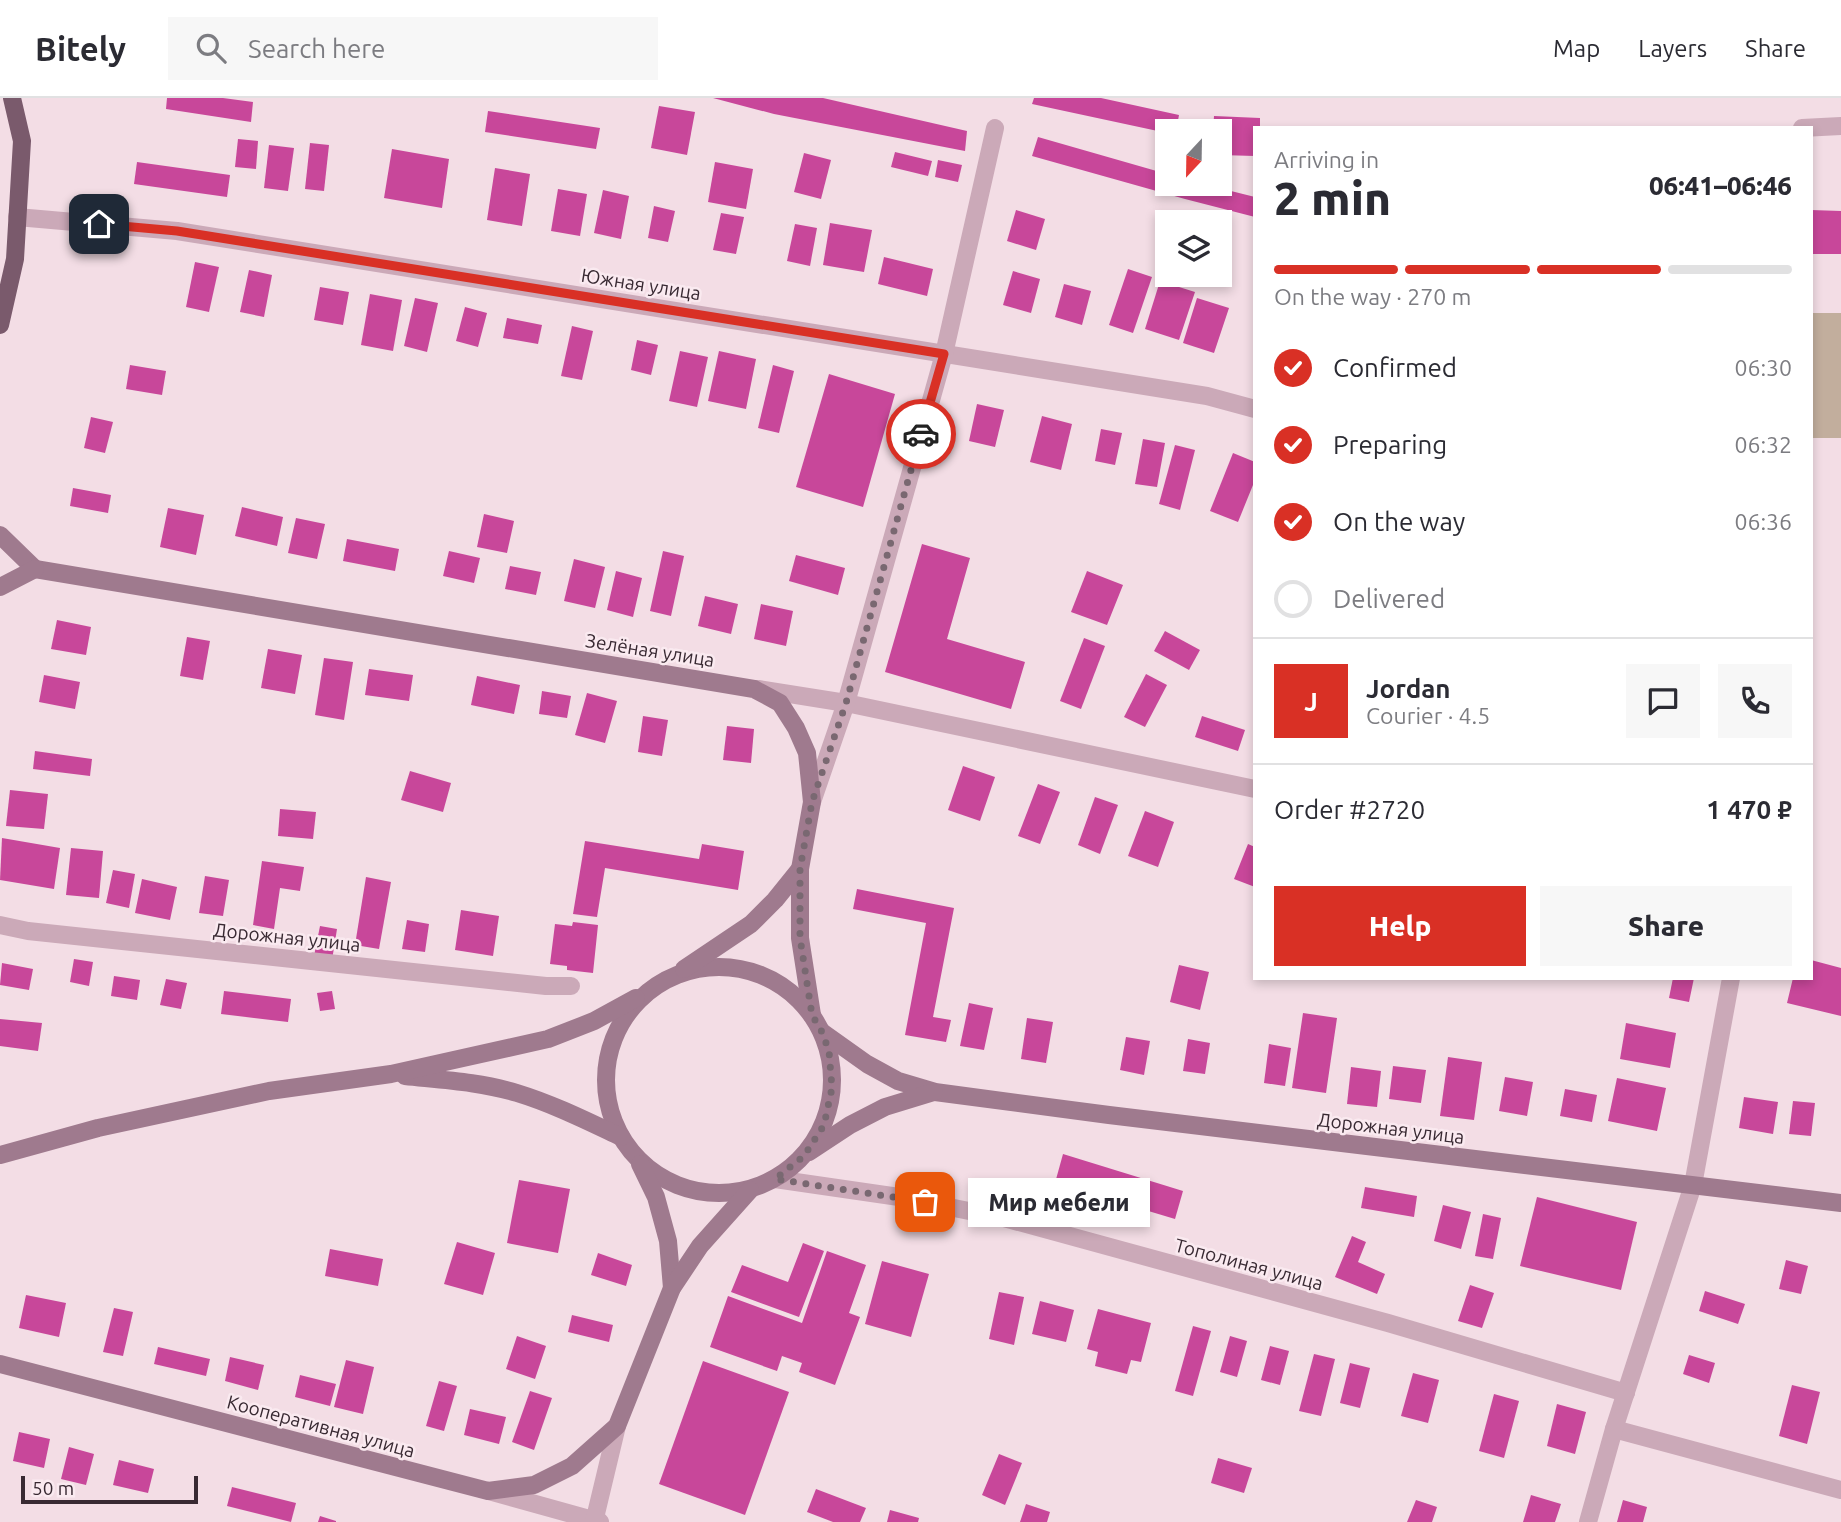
<!DOCTYPE html>
<html lang="en">
<head>
<meta charset="utf-8">
<style>
  :root { --surface:#fff; --page:#f7f7f7; --text:#2b2b33; --muted:#7c7c81; --line:#e1e1e2; --accent:#d93025 }
  body { margin:0; font-family:Ubuntu,sans-serif; background:var(--page); color:var(--text); height:100vh; display:flex; flex-direction:column; font-size:26px; white-space:nowrap }
  * { box-sizing:border-box; margin:0 }
  p { font-size:23px; color:var(--muted) }
  .icon { flex:none; width:38px; height:38px; fill:none; stroke:currentColor; stroke-width:2; stroke-linecap:round; stroke-linejoin:round }
  .map { position:relative; flex:1; overflow:hidden }
  .details { position:absolute; left:1253px; top:28px; width:560px; height:854px; display:flex; flex-direction:column; background:var(--surface); border-radius:0px; box-shadow:0 4px 10px #0003 }
  .details>* { flex:none }
  .needle { width:46px; rotate:202deg }
  .tools { position:absolute; left:1155px; top:21px; display:grid; gap:14px }
  .tools a { display:grid; place-items:center; width:77px; height:77px; border-radius:0px; background:var(--surface); box-shadow:0 4px 10px #0003; font-size:35px }
  .scale { position:absolute; left:21px; bottom:18px; width:177px; box-sizing:border-box; padding-left:7px; border:4px solid #382932; border-top:0; font-size:19px; line-height:24px; white-space:nowrap; color:#382932; -webkit-text-stroke:5px #faeaf0; paint-order:stroke }
  .pin { position:absolute; display:grid; place-items:center; width:60px; height:60px; color:#fff; margin:-30px; border-radius:14px; box-shadow:0 4px 10px #0006 }
  .courier { position:absolute; display:grid; place-items:center; width:70px; height:70px; margin:-35px; border:5px solid #d93025; border-radius:50%; background:#fff; color:#222; box-shadow:0 2px 9px #0007 }
  .bubble { position:absolute; height:49px; border-radius:0px; background:var(--surface); box-shadow:0 4px 10px #0003; font-size:23px; font-weight:800; line-height:49px; text-align:center }
  .summary em { font-style:normal; font-weight:800 }
  .summary div { display:flex; flex-direction:column-reverse }
  .summary { display:flex; align-items:center; justify-content:space-between; height:119px; padding:0 21px }
  h1 { font-size:46px; font-weight:800; line-height:52px }
  .bar { display:grid; grid-template-columns:repeat(4,1fr); gap:10px 7px; align-content:center; height:84px; padding:0 21px }
  .bar i { height:9px; border-radius:5px; background:var(--line) }
  .bar .active { background:var(--accent) }
  .bar p { grid-column:span 4 }
  .line { display:flex; align-items:center; gap:18px; padding:0 21px; border-top:2px solid var(--line) }
  .line div { flex:1 }
  .round { display:grid; place-items:center; flex:none; width:74px; height:74px; border-radius:0px; background:var(--page) }
  ol { padding:0 21px; list-style:none }
  li { display:flex; align-items:center; gap:21px; height:77px }
  li p { margin-inline-start:auto }
  li .icon { padding:7px; border-radius:50%; background:var(--accent); color:#fff; stroke-width:4 }
  li:last-child { color:var(--muted) }
  li i { width:38px; height:38px; border:4px solid var(--line); border-radius:50% }
  .primary-button { display:flex; gap:14px; margin-top:auto; padding:14px 21px }
  .primary-button a { flex:1; height:80px; border-radius:0px; background:var(--accent); color:#fff; font-size:28px; font-weight:800; line-height:80px; text-align:center }
  .primary-button a+a { background:var(--page); color:var(--text) }
  header { display:flex; align-items:center; gap:42px; box-sizing:border-box; height:98px; padding:0 35px; background:var(--surface); border-bottom:2px solid var(--line) }
  header strong { font-size:33px }
  nav { display:flex; gap:38px; margin-inline-start:auto; font-size:24px }
  .search { width:490px; height:63px; background:var(--page); display:flex; align-items:center; gap:18px; box-sizing:border-box; padding:0 24px; border-radius:0px; color:var(--muted); font-size:26px }
  .map>svg:first-child { display:block }
  .green { fill:#c2ae9d }
  .building { fill:#c8479a }
  .lines { fill:none; stroke-linecap:round; stroke-linejoin:round }
  .minor { stroke:#cba9b8; stroke-width:18 }
  .secondary { stroke:#9f7a8e; stroke-width:18 }
  .primary { stroke:#7a5a6c; stroke-width:18 }
  .done { stroke:#796871; stroke-width:7; stroke-dasharray:0 12.6 }
  .route { stroke:#d93025; stroke-width:9 }
  .labels { text-anchor:middle; stroke-width:5; stroke-linejoin:round; paint-order:stroke }
  .street-label { font-size:19px; fill:#382932; stroke:#faeaf0 }
</style>
</head>
<body>
<header>
<strong>Bitely</strong>
<div class="search"><svg class="icon" aria-label="search" viewBox="0 0 24 24"><circle cx="10" cy="10" r="6"/><path d="M15 15l6 6"/></svg>Search here</div>
<nav><a>Map</a><a>Layers</a><a>Share</a></nav>
</header>
<div class="map">
<svg width="1841" height="1424" viewBox="0 0 1841 1424">
  <rect width="100%" height="100%" fill="#f3dde5"/>
  <rect class="green" x="1811" y="215" width="30" height="125"/>
  <g class="building">
    <polygon points="167,0 223,0 253,4 251,24 166,11"/>
    <polygon points="713,0 823,0 967,33 965,53 774,16"/>
    <polygon points="1034,0 1101,0 1179,17 1176,33 1167,33 1167,35 1032,6"/>
    <polygon points="659,8 695,14 687,57 651,50"/>
    <polygon points="488,13 600,30 596,51 485,34"/>
    <polygon points="1214,18 1260,20 1260,30 1255,30 1255,58 1220,57 1220,33 1213,33"/>
    <polygon points="1038,39 1167,76 1167,86 1203,86 1255,99 1255,119 1185,101 1032,58"/>
    <polygon points="238,41 258,43 256,71 235,69"/>
    <polygon points="310,45 329,47 324,93 305,91"/>
    <polygon points="269,47 294,50 288,93 264,90"/>
    <polygon points="392,51 449,61 442,110 384,100"/>
    <polygon points="895,54 932,63 928,78 891,69"/>
    <polygon points="804,55 831,62 821,101 794,94"/>
    <polygon points="938,62 962,67 958,84 935,79"/>
    <polygon points="137,64 230,77 227,99 134,86"/>
    <polygon points="715,64 753,71 746,111 708,104"/>
    <polygon points="495,70 530,76 522,128 487,122"/>
    <polygon points="558,91 587,96 580,138 551,133"/>
    <polygon points="603,92 629,98 621,141 594,135"/>
    <polygon points="654,108 675,113 668,144 648,140"/>
    <polygon points="1016,112 1045,121 1036,152 1007,143"/>
    <polygon points="1811,112 1841,113 1841,156 1811,156"/>
    <polygon points="721,115 744,119 736,156 713,152"/>
    <polygon points="830,125 872,132 864,174 823,167"/>
    <polygon points="795,126 817,130 810,168 787,163"/>
    <polygon points="884,159 933,171 927,198 878,186"/>
    <polygon points="195,164 219,169 209,214 186,209"/>
    <polygon points="1128,171 1152,179 1133,235 1109,227"/>
    <polygon points="249,172 272,177 264,219 240,214"/>
    <polygon points="1013,173 1040,181 1031,215 1003,207"/>
    <polygon points="1160,183 1195,194 1179,242 1145,231"/>
    <polygon points="1064,186 1091,193 1082,227 1055,219"/>
    <polygon points="320,189 349,194 343,227 314,222"/>
    <polygon points="370,196 402,202 393,253 361,247"/>
    <polygon points="415,200 438,205 427,254 404,248"/>
    <polygon points="1197,200 1229,210 1214,255 1183,245"/>
    <polygon points="465,209 487,215 478,249 456,243"/>
    <polygon points="507,220 542,227 538,246 503,240"/>
    <polygon points="572,228 593,233 582,282 561,278"/>
    <polygon points="637,242 658,247 651,277 631,272"/>
    <polygon points="680,253 708,259 697,309 669,303"/>
    <polygon points="719,253 756,261 746,311 708,303"/>
    <polygon points="130,267 166,273 162,297 126,291"/>
    <polygon points="773,267 794,273 779,335 758,330"/>
    <polygon points="829,276 895,296 863,409 796,389"/>
    <polygon points="977,306 1004,312 995,349 969,343"/>
    <polygon points="1042,318 1072,326 1061,372 1030,364"/>
    <polygon points="91,319 113,324 105,355 84,350"/>
    <polygon points="1101,331 1122,335 1115,367 1095,363"/>
    <polygon points="1143,341 1165,345 1157,389 1135,386"/>
    <polygon points="1175,347 1195,352 1180,412 1159,406"/>
    <polygon points="1233,355 1255,364 1255,382 1238,424 1210,413"/>
    <polygon points="73,390 111,397 108,415 70,408"/>
    <polygon points="242,409 283,419 277,448 235,438"/>
    <polygon points="168,410 204,417 196,457 160,449"/>
    <polygon points="484,416 514,423 507,455 477,449"/>
    <polygon points="296,420 325,426 317,461 288,455"/>
    <polygon points="347,441 399,451 395,473 343,463"/>
    <polygon points="922,446 970,460 947,541 1025,564 1011,611 885,574"/>
    <polygon points="449,453 480,460 474,485 443,478"/>
    <polygon points="663,453 684,458 671,518 650,513"/>
    <polygon points="796,457 845,470 838,497 789,483"/>
    <polygon points="574,461 605,469 595,510 564,503"/>
    <polygon points="510,468 541,474 536,497 505,491"/>
    <polygon points="616,473 642,480 633,519 607,512"/>
    <polygon points="1087,473 1123,487 1107,527 1071,514"/>
    <polygon points="705,498 738,506 731,536 698,528"/>
    <polygon points="761,506 793,513 786,548 754,541"/>
    <polygon points="57,522 91,529 86,557 51,551"/>
    <polygon points="1165,533 1200,552 1189,572 1154,553"/>
    <polygon points="187,539 210,543 203,582 180,578"/>
    <polygon points="1084,540 1105,548 1081,611 1060,603"/>
    <polygon points="268,551 302,557 295,596 261,590"/>
    <polygon points="324,560 353,564 344,622 315,617"/>
    <polygon points="369,571 413,577 409,603 365,597"/>
    <polygon points="1146,576 1167,587 1145,629 1124,619"/>
    <polygon points="44,577 80,584 75,611 39,604"/>
    <polygon points="477,578 520,587 514,616 471,607"/>
    <polygon points="542,593 571,598 567,620 539,616"/>
    <polygon points="587,595 617,603 605,645 575,637"/>
    <polygon points="643,618 668,622 662,658 638,654"/>
    <polygon points="1202,618 1245,632 1238,653 1195,639"/>
    <polygon points="727,628 754,631 751,665 723,662"/>
    <polygon points="35,653 92,661 90,678 33,671"/>
    <polygon points="963,668 995,679 980,723 948,712"/>
    <polygon points="410,673 451,685 443,714 401,702"/>
    <polygon points="1038,686 1060,694 1040,746 1018,738"/>
    <polygon points="10,692 48,696 44,731 6,728"/>
    <polygon points="1095,699 1118,707 1100,756 1078,747"/>
    <polygon points="280,711 316,714 313,741 278,738"/>
    <polygon points="1145,713 1174,724 1158,769 1128,758"/>
    <polygon points="2,740 60,750 54,791 0,782"/>
    <polygon points="585,743 699,761 702,746 744,753 738,792 605,770 597,819 573,816"/>
    <polygon points="1248,746 1255,749 1255,789 1234,781"/>
    <polygon points="71,750 103,753 99,800 66,797"/>
    <polygon points="262,763 304,769 300,793 280,790 274,831 253,827"/>
    <polygon points="113,772 135,776 129,810 106,805"/>
    <polygon points="205,778 229,782 223,818 199,815"/>
    <polygon points="366,779 391,784 379,851 355,847"/>
    <polygon points="142,781 177,789 170,822 135,815"/>
    <polygon points="857,791 954,810 933,919 951,922 946,944 905,937 926,825 853,811"/>
    <polygon points="461,812 499,818 493,858 455,852"/>
    <polygon points="407,822 429,826 425,854 402,851"/>
    <polygon points="573,824 598,827 593,875 567,872 567,868 550,866 555,826 572,828"/>
    <polygon points="320,828 337,831 332,862 314,858"/>
    <polygon points="74,861 93,864 89,888 70,884"/>
    <polygon points="1811,862 1841,870 1841,918 1787,905 1793,880 1811,880"/>
    <polygon points="2,865 33,871 29,892 0,887"/>
    <polygon points="1179,867 1209,874 1200,912 1170,904"/>
    <polygon points="114,878 140,882 137,902 111,898"/>
    <polygon points="1673,880 1694,880 1689,904 1669,900"/>
    <polygon points="166,881 187,885 181,911 160,907"/>
    <polygon points="224,893 291,901 288,924 221,916"/>
    <polygon points="332,893 335,911 320,913 317,895"/>
    <polygon points="969,905 993,910 984,952 960,948"/>
    <polygon points="1303,915 1337,920 1326,995 1292,990"/>
    <polygon points="1027,920 1053,924 1046,965 1021,961"/>
    <polygon points="0,921 42,925 38,953 0,948"/>
    <polygon points="1626,925 1676,935 1670,970 1620,961"/>
    <polygon points="1126,939 1150,943 1144,977 1120,972"/>
    <polygon points="1188,941 1210,945 1205,976 1183,973"/>
    <polygon points="1269,946 1291,950 1285,988 1264,985"/>
    <polygon points="1448,959 1482,964 1474,1022 1440,1018"/>
    <polygon points="1393,968 1426,972 1421,1005 1389,1001"/>
    <polygon points="1351,969 1381,973 1377,1009 1347,1006"/>
    <polygon points="1505,979 1533,984 1527,1018 1499,1013"/>
    <polygon points="1617,980 1666,990 1657,1033 1608,1023"/>
    <polygon points="1565,991 1597,997 1592,1024 1560,1018"/>
    <polygon points="1744,999 1778,1004 1773,1036 1739,1030"/>
    <polygon points="1793,1003 1815,1005 1811,1038 1789,1036"/>
    <polygon points="1063,1056 1183,1093 1175,1121 1055,1085"/>
    <polygon points="519,1082 570,1091 558,1155 507,1145"/>
    <polygon points="1365,1089 1417,1098 1414,1119 1361,1110"/>
    <polygon points="1537,1099 1637,1124 1621,1192 1520,1168"/>
    <polygon points="1443,1107 1471,1114 1461,1151 1434,1143"/>
    <polygon points="1483,1116 1501,1120 1493,1161 1475,1158"/>
    <polygon points="1352,1138 1366,1144 1358,1164 1385,1176 1377,1196 1335,1179"/>
    <polygon points="457,1144 495,1155 483,1197 444,1186"/>
    <polygon points="803,1145 824,1153 799,1219 731,1194 742,1167 788,1184"/>
    <polygon points="330,1151 383,1161 378,1188 325,1178"/>
    <polygon points="827,1153 866,1167 849,1215 860,1219 835,1287 799,1274 802,1265 782,1258 777,1273 710,1249 728,1198 802,1225"/>
    <polygon points="598,1155 632,1167 626,1188 591,1177"/>
    <polygon points="1786,1162 1808,1168 1801,1196 1779,1191"/>
    <polygon points="882,1163 929,1176 911,1239 865,1226"/>
    <polygon points="1470,1187 1494,1195 1482,1230 1458,1223"/>
    <polygon points="1705,1193 1745,1206 1738,1226 1699,1213"/>
    <polygon points="999,1194 1024,1199 1014,1247 989,1241"/>
    <polygon points="26,1197 66,1205 59,1239 19,1230"/>
    <polygon points="1040,1203 1074,1212 1066,1244 1032,1236"/>
    <polygon points="114,1210 133,1214 123,1258 103,1254"/>
    <polygon points="1098,1211 1151,1225 1141,1264 1131,1262 1127,1276 1095,1268 1098,1254 1087,1251"/>
    <polygon points="572,1217 613,1227 609,1244 568,1234"/>
    <polygon points="1193,1228 1211,1233 1193,1298 1175,1293"/>
    <polygon points="517,1238 546,1248 535,1281 506,1271"/>
    <polygon points="1230,1238 1247,1243 1237,1279 1220,1274"/>
    <polygon points="1270,1248 1289,1253 1280,1287 1261,1282"/>
    <polygon points="158,1249 210,1261 206,1278 154,1266"/>
    <polygon points="1314,1256 1335,1261 1321,1318 1299,1313"/>
    <polygon points="1689,1257 1715,1265 1709,1285 1683,1276"/>
    <polygon points="230,1259 264,1267 258,1292 225,1283"/>
    <polygon points="346,1262 374,1269 363,1316 334,1309"/>
    <polygon points="703,1263 789,1294 745,1417 659,1386"/>
    <polygon points="1350,1265 1370,1270 1360,1310 1340,1305"/>
    <polygon points="1413,1275 1439,1282 1428,1325 1401,1318"/>
    <polygon points="300,1277 336,1286 330,1308 295,1299"/>
    <polygon points="439,1283 457,1288 444,1333 426,1328"/>
    <polygon points="1792,1287 1820,1294 1807,1346 1779,1338"/>
    <polygon points="530,1293 552,1300 534,1352 512,1344"/>
    <polygon points="1494,1296 1519,1303 1504,1360 1479,1353"/>
    <polygon points="1557,1306 1586,1314 1575,1356 1547,1348"/>
    <polygon points="470,1311 506,1319 499,1346 464,1337"/>
    <polygon points="19,1334 50,1341 44,1370 13,1363"/>
    <polygon points="69,1349 94,1356 86,1387 61,1381"/>
    <polygon points="999,1356 1022,1365 1005,1407 982,1397"/>
    <polygon points="1218,1360 1252,1370 1244,1395 1211,1385"/>
    <polygon points="119,1362 154,1371 148,1395 113,1387"/>
    <polygon points="232,1389 296,1405 291,1424 227,1408"/>
    <polygon points="816,1391 866,1410 860,1424 833,1424 807,1414"/>
    <polygon points="1531,1397 1561,1406 1555,1424 1523,1424"/>
    <polygon points="1416,1402 1437,1409 1432,1424 1407,1424"/>
    <polygon points="1623,1402 1647,1409 1643,1424 1617,1424"/>
    <polygon points="1026,1406 1050,1414 1047,1424 1020,1424"/>
    <polygon points="890,1412 919,1420 918,1424 887,1424"/>
    <polygon points="320,1418 336,1423 336,1424 318,1424"/>
  </g>
  <g class="lines">
    <g class="minor">
      <polyline points="1802,30 1841,28"/>
      <polyline points="17,119 177,133 1207,298 1255,311"/>
      <polyline points="758,591 846,605 1255,691"/>
      <polyline points="812,704 846,605 944,256 995,30"/>
      <polyline points="0,827 28,833 546,888 571,888"/>
      <polyline points="775,1081 899,1099 1004,1120 1388,1225 1626,1295"/>
      <polyline points="1614,1331 1841,1392"/>
      <polyline points="489,1393 600,1424"/>
      <polyline points="594,1424 617,1328"/>
      <polyline points="1588,1424 1614,1331 1693,1087 1731,880"/>
    </g>
    <g class="secondary">
      <polyline points="0,437 35,471"/>
      <polyline points="35,471 754,591 780,605 796,630 807,655 812,704 800,771 800,840 812,917"/>
      <polyline points="0,489 35,471"/>
      <circle cx="719" cy="982" r="113"/>
      <polyline points="684,871 751,826 775,802 800,771"/>
      <polyline points="822,934 867,966 898,983 935,994 1109,1017 1841,1105"/>
      <path d="M 405,978 C 443,982 481,984 517,995 C 553,1006 587,1023 621,1039"/>
      <polyline points="809,1054 850,1027 885,1009 934,994"/>
      <polyline points="0,1057 98,1030 269,993 391,976 548,941 594,923 636,900"/>
      <polyline points="640,1066 656,1099 668,1143 672,1190"/>
      <polyline points="0,1266 488,1393 534,1387 572,1368 617,1328 672,1190 700,1148 750,1092"/>
    </g>
    <polyline class="primary" points="0,227 15,161 22,43 12,0"/>
  </g>
  <g class="lines">
    <polyline class="done" points="921,336 846,605 812,704 800,771 800,840 812,917 822,934 829,953 832,990 824,1027 804,1058 775,1081 925,1104"/>
    <polyline class="route" points="99,126 177,133 944,256 921,336"/>
  </g>
  <g class="labels">
    <g class="street-label">
      <text transform="translate(641 186) rotate(9)" y="7">Южная улица</text>
      <text transform="translate(650 552) rotate(9)" y="7">Зелёная улица</text>
      <text transform="translate(287 839) rotate(6)" y="7">Дорожная улица</text>
      <text transform="translate(1391 1030) rotate(7)" y="7">Дорожная улица</text>
      <text transform="translate(1249 1166) rotate(15)" y="7">Тополиная улица</text>
      <text transform="translate(321 1328) rotate(15)" y="7">Кооперативная улица</text>
    </g>
  </g>
</svg>
<div class="tools">
<a><svg class="needle" viewBox="-14 -14 28 28"><path d="M0-13l5 13h-10z" fill="#e53935"/><path d="M0 13l5-13h-10z" fill="#7c7c81"/></svg></a>
<a><svg class="icon" aria-label="layers" viewBox="0 0 24 24"><path d="M12 4l9 5-9 5-9-5zM3 14l9 5 9-5"/></svg></a>
</div>
<div class="scale">50 m</div>
<div class="pin" style="left:925px;top:1104px;background:#ea580c"><svg class="icon" aria-label="bag" viewBox="0 0 24 24"><path d="M5 8h14l-1 12H6zM9 8a3 3 0 0 1 6 0"/></svg></div>
<div class="pin" style="left:99px;top:126px;background:#1f2937"><svg class="icon" aria-label="home" viewBox="0 0 24 24"><path d="M3 11l9-7 9 7M6 9v11h12V9"/></svg></div>
<div class="courier" style="left:921px;top:336px"><svg class="icon" aria-label="car" viewBox="0 0 24 24"><path d="M5 17H2v-5l4-1 3-4h7l3 4 3 1v5h-3M9 17h6M6 11h13"/><circle cx="7" cy="17" r="2"/><circle cx="17" cy="17" r="2"/></svg></div>
<div class="bubble" style="left:968px;top:1080px;width:182px">Мир мебели</div>
<section class="details">
<div class="summary"><div><h1>2 min</h1><p>Arriving in</p></div><em>06:41–06:46</em></div>
<div class="bar"><i class="active"></i><i class="active"></i><i class="active"></i><i></i><p>On the way · 270 m</p></div>
<ol>
<li><svg class="icon" aria-label="check" viewBox="0 0 24 24"><path d="M5 12l5 5 9-10"/></svg>Confirmed<p>06:30</p></li>
<li><svg class="icon" aria-label="check" viewBox="0 0 24 24"><path d="M5 12l5 5 9-10"/></svg>Preparing<p>06:32</p></li>
<li><svg class="icon" aria-label="check" viewBox="0 0 24 24"><path d="M5 12l5 5 9-10"/></svg>On the way<p>06:36</p></li>
<li><i></i>Delivered</li>
</ol>
<div class="line" style="height:126px"><b class="round" style="background:var(--accent);color:#fff">J</b><div><b>Jordan</b><p>Courier · 4.5</p></div><a class="round"><svg class="icon" aria-label="chat" viewBox="0 0 24 24"><path d="M4 5h16v11H9l-5 4z"/></svg></a><a class="round"><svg class="icon" aria-label="phone" viewBox="0 0 24 24"><path d="M5 4h4l2 5-3 2q2 4 5 5l2-3 5 2v4C11 20 4 13 5 4z"/></svg></a></div>
<div class="line" style="height:91px"><div>Order #2720</div><b>1 470 ₽</b></div>
<div class="primary-button"><a>Help</a><a>Share</a></div>
</section>
</div>
</body>
</html>
